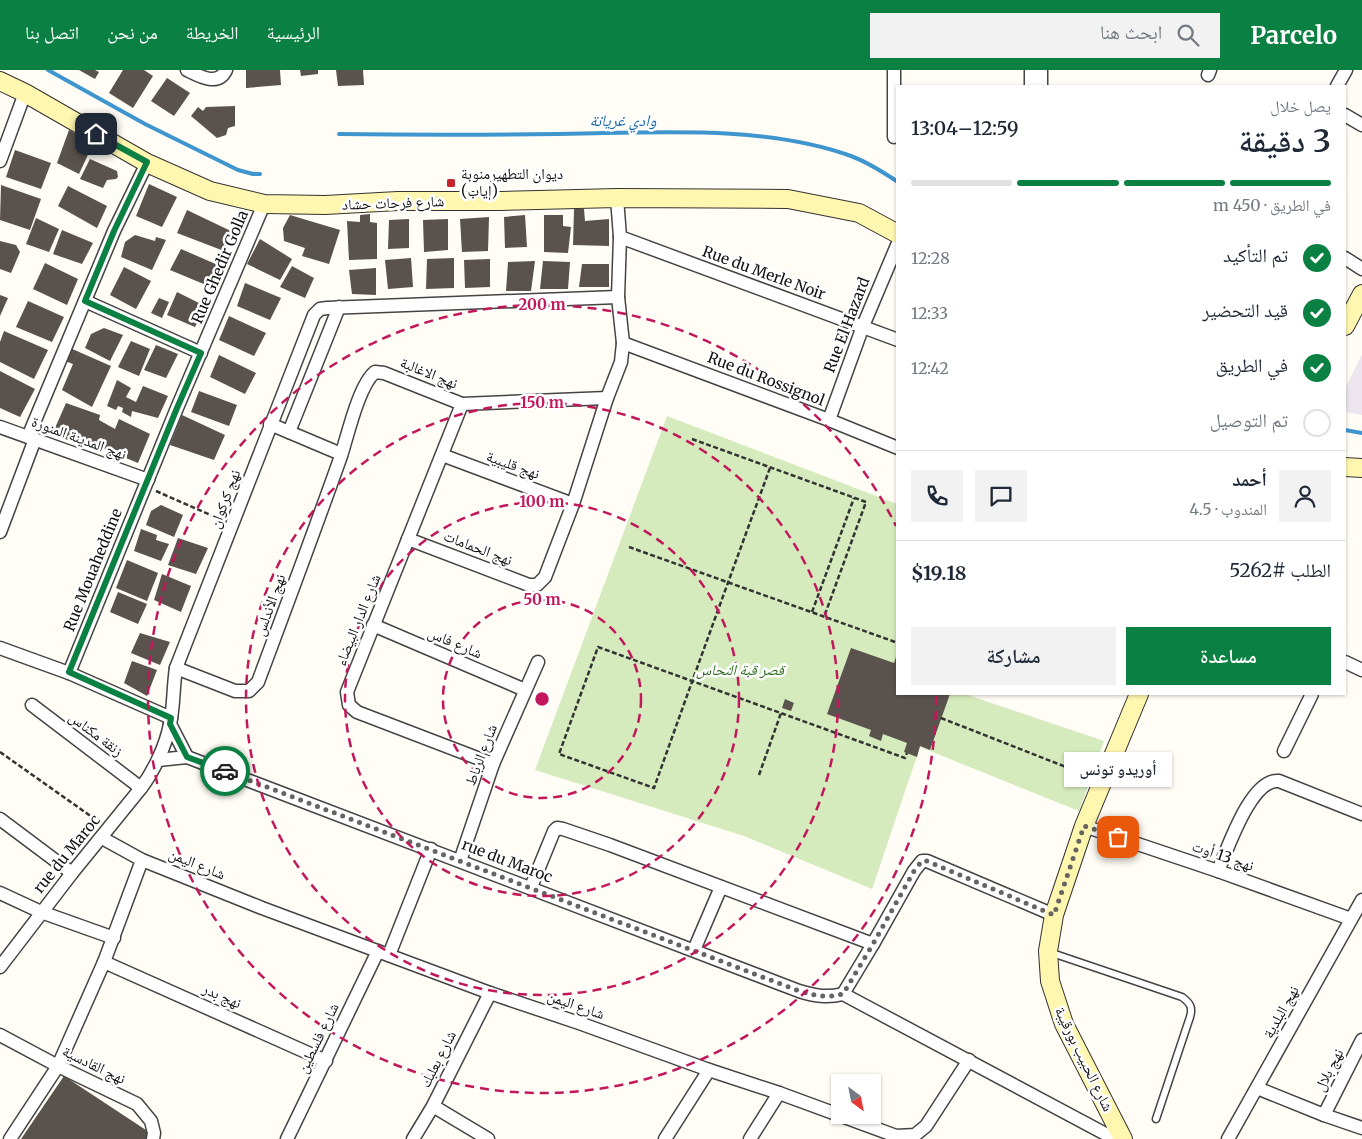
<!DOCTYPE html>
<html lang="ar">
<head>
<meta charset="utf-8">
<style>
  :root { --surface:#fff; --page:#f2f2f3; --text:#1f2937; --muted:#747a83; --line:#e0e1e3; --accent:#0b8043 }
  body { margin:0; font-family:Merriweather,"Noto Naskh Arabic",serif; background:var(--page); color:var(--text); direction:rtl; height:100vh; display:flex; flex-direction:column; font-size:19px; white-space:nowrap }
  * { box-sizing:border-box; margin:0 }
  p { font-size:16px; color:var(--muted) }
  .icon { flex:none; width:28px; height:28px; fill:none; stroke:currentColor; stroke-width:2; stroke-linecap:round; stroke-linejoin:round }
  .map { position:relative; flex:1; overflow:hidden; direction:ltr }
  .panel { position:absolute; left:896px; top:15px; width:450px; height:610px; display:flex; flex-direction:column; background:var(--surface); border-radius:0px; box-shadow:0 1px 4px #0004; direction:rtl }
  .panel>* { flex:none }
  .needle { width:32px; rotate:148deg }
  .tools { position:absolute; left:831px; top:1004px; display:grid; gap:10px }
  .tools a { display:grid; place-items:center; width:50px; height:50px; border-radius:0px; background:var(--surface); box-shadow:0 1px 4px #0004; font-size:25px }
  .pin { position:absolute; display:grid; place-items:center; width:42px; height:42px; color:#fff; margin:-21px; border-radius:10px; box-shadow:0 2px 8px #0006 }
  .courier { position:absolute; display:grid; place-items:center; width:50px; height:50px; margin:-25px; border:4px solid #0b8043; border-radius:50%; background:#fff; color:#222; box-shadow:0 1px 6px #0007 }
  .bubble { position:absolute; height:35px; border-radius:0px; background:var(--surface); box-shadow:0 1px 4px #0004; font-size:16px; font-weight:600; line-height:35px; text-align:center; direction:rtl }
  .overview em { font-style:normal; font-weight:600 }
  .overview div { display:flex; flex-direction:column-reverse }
  .overview { display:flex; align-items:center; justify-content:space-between; height:85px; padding:0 15px }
  h1 { font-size:32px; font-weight:600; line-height:38px }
  .bar { display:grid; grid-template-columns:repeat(4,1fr); gap:8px 5px; align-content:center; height:60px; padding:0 15px }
  .bar i { height:6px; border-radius:4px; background:var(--line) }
  .bar .current { background:var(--accent) }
  .bar p { grid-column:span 4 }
  .line { display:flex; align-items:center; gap:12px; padding:0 15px; border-top:1px solid var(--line) }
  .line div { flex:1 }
  .round { display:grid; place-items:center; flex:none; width:52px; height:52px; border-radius:0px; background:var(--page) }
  ol { padding:0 15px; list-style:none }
  li { display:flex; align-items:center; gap:15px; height:55px }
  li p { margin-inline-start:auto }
  li .icon { padding:5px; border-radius:50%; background:var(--accent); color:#fff; stroke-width:4 }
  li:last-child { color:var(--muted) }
  li i { width:28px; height:28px; border:2px solid var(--line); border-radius:50% }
  .action { display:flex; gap:10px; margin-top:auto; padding:10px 15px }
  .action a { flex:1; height:58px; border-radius:0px; background:var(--accent); color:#fff; font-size:20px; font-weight:600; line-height:58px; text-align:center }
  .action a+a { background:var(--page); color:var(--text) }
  header { display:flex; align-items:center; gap:30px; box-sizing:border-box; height:70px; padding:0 25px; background:var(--accent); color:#fff }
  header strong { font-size:24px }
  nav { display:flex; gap:28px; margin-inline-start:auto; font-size:18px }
  .search { width:350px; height:45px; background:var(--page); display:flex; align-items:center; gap:12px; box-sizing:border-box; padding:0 18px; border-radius:0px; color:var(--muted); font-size:19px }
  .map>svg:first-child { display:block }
  .industrial { fill:#eee6ef }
  .green { fill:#d5ebbd }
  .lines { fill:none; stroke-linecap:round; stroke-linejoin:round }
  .stream { stroke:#3f96cf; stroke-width:4 }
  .building { fill:#5a524d }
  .lane-casing { stroke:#444; stroke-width:9 }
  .street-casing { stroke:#444; stroke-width:15 }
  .secondary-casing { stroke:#333; stroke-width:20 }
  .path { stroke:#333; stroke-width:2.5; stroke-dasharray:5 2.5; stroke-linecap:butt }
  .lane { stroke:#fff; stroke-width:6 }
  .street { stroke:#fff; stroke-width:12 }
  .secondary { stroke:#fff6b0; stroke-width:18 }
  .done { stroke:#646461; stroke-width:5; stroke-dasharray:0 9 }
  .route { stroke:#0b8043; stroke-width:6 }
  .ring { fill:none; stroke:#c2185b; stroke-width:2.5; stroke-dasharray:9 6 }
  .poi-dot { fill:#c4262e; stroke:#fff; stroke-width:2 }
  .labels { text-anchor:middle; stroke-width:5; stroke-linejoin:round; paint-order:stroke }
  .poi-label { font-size:15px; fill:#111; stroke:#fff; text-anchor:start }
  .street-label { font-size:15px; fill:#111; stroke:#fff }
  .park-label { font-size:15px; font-style:italic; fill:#2f6b1f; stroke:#fff }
  .water-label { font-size:16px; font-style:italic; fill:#1768a6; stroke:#fff }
  .centre { fill:#c2185b; stroke:#fff; stroke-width:2.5 }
  .ring-label { font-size:15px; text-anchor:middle; font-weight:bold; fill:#c2185b; stroke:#fff; stroke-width:5; stroke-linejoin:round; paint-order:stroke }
</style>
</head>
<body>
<header>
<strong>Parcelo</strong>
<div class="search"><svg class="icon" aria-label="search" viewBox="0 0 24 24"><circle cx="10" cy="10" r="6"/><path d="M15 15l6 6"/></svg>ابحث هنا</div>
<nav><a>الرئيسية</a><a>الخريطة</a><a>من نحن</a><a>اتصل بنا</a></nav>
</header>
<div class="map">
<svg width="1362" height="1069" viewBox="0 0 1362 1069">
  <rect width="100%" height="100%" fill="#fffdf5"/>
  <polygon class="industrial" points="1362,284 1362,345 1345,342 1345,319"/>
  <polygon class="green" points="667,346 897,434 898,624 965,624 1104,671 1079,741 920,677 872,819 744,766 535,700"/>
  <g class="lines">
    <g class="stream">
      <polyline points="48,0 145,54 238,100 253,104 260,104"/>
      <path d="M 339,64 C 412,65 485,65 558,64 C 651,63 763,54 851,86 C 867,92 883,102 898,112"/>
      <polyline points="1345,360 1362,363"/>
    </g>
  </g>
  <g class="building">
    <polygon points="79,0 95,0 99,2 95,9"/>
    <polygon points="123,0 144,0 153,6 133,38 109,23"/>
    <polygon points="246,0 280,0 281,15 246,18"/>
    <polygon points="300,0 318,0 318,4 301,6"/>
    <polygon points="336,0 363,0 364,15 338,16"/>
    <polygon points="167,8 190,23 174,46 151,31"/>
    <polygon points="235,36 235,56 228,58 226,65 217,68 191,46 198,37 203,41 206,37"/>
    <polygon points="69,60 93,74 79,104 57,93"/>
    <polygon points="15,80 51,93 41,119 6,107"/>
    <polygon points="90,89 117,101 118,107 116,109 107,110 103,118 80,109"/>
    <polygon points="149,114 177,127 162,157 136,146"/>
    <polygon points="1,115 41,129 30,160 0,150"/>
    <polygon points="68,116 107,136 97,158 58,136"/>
    <polygon points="574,139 584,139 585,151 609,149 609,176 573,175"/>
    <polygon points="187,140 233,162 224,181 177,163"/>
    <polygon points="370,144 370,152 377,153 377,189 349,190 347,151 360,152 360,145"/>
    <polygon points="290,145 340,160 329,194 302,186 305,178 284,171 283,158"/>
    <polygon points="525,145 527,177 505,178 504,147"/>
    <polygon points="544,145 563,145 563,156 571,157 568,183 544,182"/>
    <polygon points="489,147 488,181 462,182 460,149"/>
    <polygon points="36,148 59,159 49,182 26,174"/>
    <polygon points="409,149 409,178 388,179 389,150"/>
    <polygon points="448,149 448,180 424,182 423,150"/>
    <polygon points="62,160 93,173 82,194 53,184"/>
    <polygon points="135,165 155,171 156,167 166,170 152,200 121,187 125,172"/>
    <polygon points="260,169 292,189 280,210 247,194"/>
    <polygon points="0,171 16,175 20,182 11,203 0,199"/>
    <polygon points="181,179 218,195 206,215 170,200"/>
    <polygon points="411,188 413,217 388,219 385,190"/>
    <polygon points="454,188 454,218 426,219 427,189"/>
    <polygon points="490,189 490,217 465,218 464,190"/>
    <polygon points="535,191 531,221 506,221 508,192"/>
    <polygon points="543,191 570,192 568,219 540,219"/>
    <polygon points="45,193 78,209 67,235 33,219"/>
    <polygon points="582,194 609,194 609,217 579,217"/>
    <polygon points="292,196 314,208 305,228 280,217"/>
    <polygon points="124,197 151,211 136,239 110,225"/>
    <polygon points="376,198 376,225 352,224 349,200"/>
    <polygon points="245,213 281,228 270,250 237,236"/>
    <polygon points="177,222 205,236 195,257 167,245"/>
    <polygon points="0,225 8,228 0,246"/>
    <polygon points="159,228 169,232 162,248 151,243"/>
    <polygon points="28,231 64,247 52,272 16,257"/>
    <polygon points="229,246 266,263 254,286 219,270"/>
    <polygon points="104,258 123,265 110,291 85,278 91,264"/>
    <polygon points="4,261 48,280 34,309 0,292 0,272"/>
    <polygon points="131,271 150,279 139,306 118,297"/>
    <polygon points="156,275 178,284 166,308 144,300"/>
    <polygon points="70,278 111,296 92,337 62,320 73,294 65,291"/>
    <polygon points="219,285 256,303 245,324 210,307"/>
    <polygon points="0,301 35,319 20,347 0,338"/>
    <polygon points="117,310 131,318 126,327 136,332 143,316 168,326 158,348 132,341 131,347 122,342 123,338 118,336 116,340 107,336"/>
    <polygon points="199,321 237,335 229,356 191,342"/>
    <polygon points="66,333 100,345 99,350 115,359 119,349 150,364 138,393 102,378 89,374 88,376 52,365"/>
    <polygon points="182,345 225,365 214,390 170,375"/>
    <polygon points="161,435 183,445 174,467 146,455 151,441"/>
    <polygon points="141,459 157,465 156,470 169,474 161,491 134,481"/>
    <polygon points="178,468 208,478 196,504 168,495"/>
    <polygon points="127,490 158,503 147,531 116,518"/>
    <polygon points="162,504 191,516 181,542 154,530"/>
    <polygon points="118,522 147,534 138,554 110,542"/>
    <polygon points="140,563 170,572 160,595 131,583"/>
    <polygon points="851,578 894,593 896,587 898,587 898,624 950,624 930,680 920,676 917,687 904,682 907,673 883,664 881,671 869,666 871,660 827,644"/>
    <polygon points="132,591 157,600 147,626 124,613"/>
    <polygon points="785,629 794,633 791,641 782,638"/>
    <polygon points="64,1006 152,1064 149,1069 21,1069"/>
  </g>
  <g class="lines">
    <g class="lane-casing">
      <path id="lane" d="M 1049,882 L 1182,927 C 1190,933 1193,937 1190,947 L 1156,1049"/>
    </g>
    <g class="street-casing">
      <g id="street">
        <path d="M 187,0 C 199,6 218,17 226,0"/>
        <polyline points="894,0 894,67"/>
        <polyline points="1031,0 1031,16"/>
        <polyline points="1208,5 1210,0"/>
        <polyline points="1041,16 1041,0"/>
        <polyline points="1337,16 1346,0"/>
        <polyline points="1345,45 1362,55"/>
        <polyline points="0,91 25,23"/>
        <polyline points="620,167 898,270"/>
        <polyline points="1345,188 1362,199"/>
        <polyline points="85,231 201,283"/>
        <polyline points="623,273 829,350 898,378"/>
        <polyline points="462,334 347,622 349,635 357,642 493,694"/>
        <polyline points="829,350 863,256 898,173"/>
        <polyline points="270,354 341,384"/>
        <polyline points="0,357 148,410"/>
        <polyline points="289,362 339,237"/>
        <polyline points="28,367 114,161 147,93"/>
        <polyline points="442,385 573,434"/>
        <polyline points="0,462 35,369"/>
        <polyline points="408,469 529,515 537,515 545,507 573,434 607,328 621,292 623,273 618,227 620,167 617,128"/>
        <polyline points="373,555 525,620"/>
        <polyline points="0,578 69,603 171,648"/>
        <polyline points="1345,592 1362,600"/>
        <path d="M 176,598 L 235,621 L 249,621 L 258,612 C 286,537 314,462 341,386 C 348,364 359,315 375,302 L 384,303 L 462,334 L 607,328"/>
        <polyline points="69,603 177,338 264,134"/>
        <polyline points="32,635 141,718"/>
        <polyline points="170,654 187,687"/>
        <polyline points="1284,681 1312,624"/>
        <path d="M 158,690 L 187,687 L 799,921 C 815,926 827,928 843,924"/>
        <polyline points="0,749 72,803"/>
        <polyline points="1084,756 1218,801 1351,849"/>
        <polyline points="102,768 142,790 262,838 490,923 582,954 709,1000 779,1023 896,1066 915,1065 926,1056 969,990"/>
        <polyline points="460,791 493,694 538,592"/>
        <path d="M 1218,801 C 1228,778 1251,708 1279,711 L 1362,744"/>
        <polyline points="531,817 554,761 557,758 563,759 610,775 873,874"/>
        <polyline points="0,823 41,842 114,868"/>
        <polyline points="694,880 721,817"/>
        <polyline points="389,885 431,779"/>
        <polyline points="104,892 326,991"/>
        <path d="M 0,897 L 72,803 L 141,718 C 154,701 166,675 170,654 C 174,636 173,617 176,598 L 314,245 L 320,239 L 327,238 L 618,227"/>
        <polyline points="843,924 1115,1069"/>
        <polyline points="843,924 873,874 914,801 922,791 927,791 1054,845"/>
        <polyline points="0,965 58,996 137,1034 151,1051 154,1063 153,1069"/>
        <polyline points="1257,1018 1324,1045 1362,1058"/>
        <polyline points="433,1036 488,1069"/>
        <polyline points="1324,1045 1362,970"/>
        <polyline points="10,1069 58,996 104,892 142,790"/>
        <polyline points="287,1069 378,881"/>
        <polyline points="413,1069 433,1036 490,923"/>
        <polyline points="665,1069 709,1000"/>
        <polyline points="750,1069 779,1023"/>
        <polyline points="1228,1069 1362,830"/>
      </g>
    </g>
    <g class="secondary-casing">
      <g id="secondary">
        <polyline points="0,11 25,23 147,93 210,121 264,134 325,135 398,131 500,131 617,128 788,129 859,143 898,164"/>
        <polyline points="1345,256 1362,224"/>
        <polyline points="1345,397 1362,398"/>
        <polyline points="1123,1069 1064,954 1050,911 1048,881 1054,845 1084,756 1139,624"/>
      </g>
    </g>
    <g class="path">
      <polyline points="692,369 866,432 824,547"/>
      <path d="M 770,398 C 731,504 692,611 654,718 L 559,684 L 598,577 C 700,614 803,651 905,688 L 907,683"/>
      <polyline points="156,421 222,450"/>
      <polyline points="629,477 898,573"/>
      <polyline points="812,542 854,428"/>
      <polyline points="941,648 1089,706"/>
      <polyline points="0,682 99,752"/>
      <polyline points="759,705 781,643"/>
    </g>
    <use href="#lane" class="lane"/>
    <use href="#street" class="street"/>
    <use href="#secondary" class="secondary"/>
  </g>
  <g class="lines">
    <path class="done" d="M 225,701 L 799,921 C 815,926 827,928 843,924 L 873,874 L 914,801 L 922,791 L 927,791 L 1054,845 L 1084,756 L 1118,767"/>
    <polyline class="route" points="96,64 147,92 114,161 85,231 201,283 177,338 69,602 171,648 170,654 187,687 225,701"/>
  </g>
  <g class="ring">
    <circle cx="542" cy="629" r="99"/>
    <circle cx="542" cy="629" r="197"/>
    <circle cx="542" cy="629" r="296"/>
    <path d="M936 626A394 394 0 1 1 896 456"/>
  </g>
  <rect class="poi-dot" x="446" y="108" width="10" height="10" rx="2.5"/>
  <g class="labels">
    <g class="poi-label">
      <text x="461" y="109">ديوان التطهيرمنوبة<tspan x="461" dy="17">(إياب)</tspan></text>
    </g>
    <g class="street-label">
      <text transform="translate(393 133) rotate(-2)" y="5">شارع فرحات حشاد</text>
      <text transform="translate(220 197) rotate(-67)" y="5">Rue Ghedir Golla</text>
      <text transform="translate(764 203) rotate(20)" y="5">Rue du Merle Noir</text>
      <text transform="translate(847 255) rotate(-69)" y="5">Rue El Hazard</text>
      <text transform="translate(429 303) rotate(22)" y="5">نهج الاغالبة</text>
      <text transform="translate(766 309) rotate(21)" y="5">Rue du Rossignol</text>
      <text transform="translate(79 368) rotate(20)" y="5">نهج المدينة المنورة</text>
      <text transform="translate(513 395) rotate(20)" y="5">نهج قليبية</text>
      <text transform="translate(225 429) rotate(-69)" y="5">نهج كركوان</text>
      <text transform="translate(478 478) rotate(21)" y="5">نهج الحمامات</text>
      <text transform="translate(93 500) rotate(-68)" y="5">Rue Mouaheddine</text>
      <text transform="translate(270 535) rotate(-70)" y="5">نهج الأندلس</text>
      <text transform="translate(358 550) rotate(-68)" y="5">شارع الدار البيضاء</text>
      <text transform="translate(455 573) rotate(23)" y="5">شارع فاس</text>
      <text transform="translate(96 664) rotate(37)" y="5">زنقة مكناس</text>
      <text transform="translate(481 685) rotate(-69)" y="5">شارع الرباط</text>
      <text transform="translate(67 784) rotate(-51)" y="5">rue du Maroc</text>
      <text transform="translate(1223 786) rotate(19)" y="5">نهج 13 أوت</text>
      <text transform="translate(507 791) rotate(21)" y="5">rue du Maroc</text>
      <text transform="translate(197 794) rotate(22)" y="5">شارع اليمن</text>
      <text transform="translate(222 926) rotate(24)" y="5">نهج بدر</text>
      <text transform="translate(576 935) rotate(19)" y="5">شارع اليمن</text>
      <text transform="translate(1281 942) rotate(-61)" y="5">نهج البلدية</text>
      <text transform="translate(318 968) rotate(-64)" y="5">شارع فلسطين</text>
      <text transform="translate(438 989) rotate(-63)" y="5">شارع بعلبك</text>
      <text transform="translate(1084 989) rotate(64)" y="5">شارع الحبيب بورقيبة</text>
      <text transform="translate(94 995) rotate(26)" y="5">نهج القادسية</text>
      <text transform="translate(1329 1000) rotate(-63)" y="5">نهج بلال</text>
    </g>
    <g class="park-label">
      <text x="740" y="605">قصر قبة النحاس</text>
    </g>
    <g class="water-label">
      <text x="623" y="56">وادي غريانة</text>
    </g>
  </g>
  <circle cx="542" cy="629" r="8" class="centre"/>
  <g class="ring-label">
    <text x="542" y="240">200 m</text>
    <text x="542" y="338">150 m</text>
    <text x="542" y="437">100 m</text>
    <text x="542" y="535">50 m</text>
  </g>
</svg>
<div class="tools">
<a><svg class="needle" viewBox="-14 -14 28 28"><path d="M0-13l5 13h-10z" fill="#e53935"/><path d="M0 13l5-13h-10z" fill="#747a83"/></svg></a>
</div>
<div class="pin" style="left:1118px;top:767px;background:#ea580c"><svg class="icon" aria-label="bag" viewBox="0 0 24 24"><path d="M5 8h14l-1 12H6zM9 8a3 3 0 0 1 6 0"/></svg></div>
<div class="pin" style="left:96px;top:64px;background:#1f2937"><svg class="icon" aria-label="home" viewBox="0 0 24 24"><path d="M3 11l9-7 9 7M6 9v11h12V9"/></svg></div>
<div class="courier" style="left:225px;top:701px"><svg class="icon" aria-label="car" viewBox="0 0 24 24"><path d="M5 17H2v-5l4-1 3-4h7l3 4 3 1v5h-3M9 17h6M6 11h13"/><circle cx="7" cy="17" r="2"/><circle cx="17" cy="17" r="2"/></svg></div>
<div class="bubble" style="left:1064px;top:682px;width:108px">أوريدو تونس</div>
<section class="panel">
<div class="overview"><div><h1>3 دقيقة</h1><p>يصل خلال</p></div><em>12:59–13:04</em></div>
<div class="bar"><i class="current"></i><i class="current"></i><i class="current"></i><i></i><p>في الطريق · 450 m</p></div>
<ol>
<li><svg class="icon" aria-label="check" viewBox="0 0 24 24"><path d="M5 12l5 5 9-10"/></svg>تم التأكيد<p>12:28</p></li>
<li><svg class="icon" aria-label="check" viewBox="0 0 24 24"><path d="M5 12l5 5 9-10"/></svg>قيد التحضير<p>12:33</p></li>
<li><svg class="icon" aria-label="check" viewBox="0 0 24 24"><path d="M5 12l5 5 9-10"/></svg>في الطريق<p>12:42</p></li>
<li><i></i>تم التوصيل</li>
</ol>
<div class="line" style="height:90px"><a class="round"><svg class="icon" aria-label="person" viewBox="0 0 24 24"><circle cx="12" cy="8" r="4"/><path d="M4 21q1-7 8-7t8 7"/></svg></a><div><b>أحمد</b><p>المندوب · 4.5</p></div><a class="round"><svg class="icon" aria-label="chat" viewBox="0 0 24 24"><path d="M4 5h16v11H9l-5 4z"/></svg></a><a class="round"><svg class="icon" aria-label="phone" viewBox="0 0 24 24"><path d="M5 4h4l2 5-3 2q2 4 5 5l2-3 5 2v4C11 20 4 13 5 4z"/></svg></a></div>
<div class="line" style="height:65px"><div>الطلب #5262</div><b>$19.18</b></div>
<div class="action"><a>مساعدة</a><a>مشاركة</a></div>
</section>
</div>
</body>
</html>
